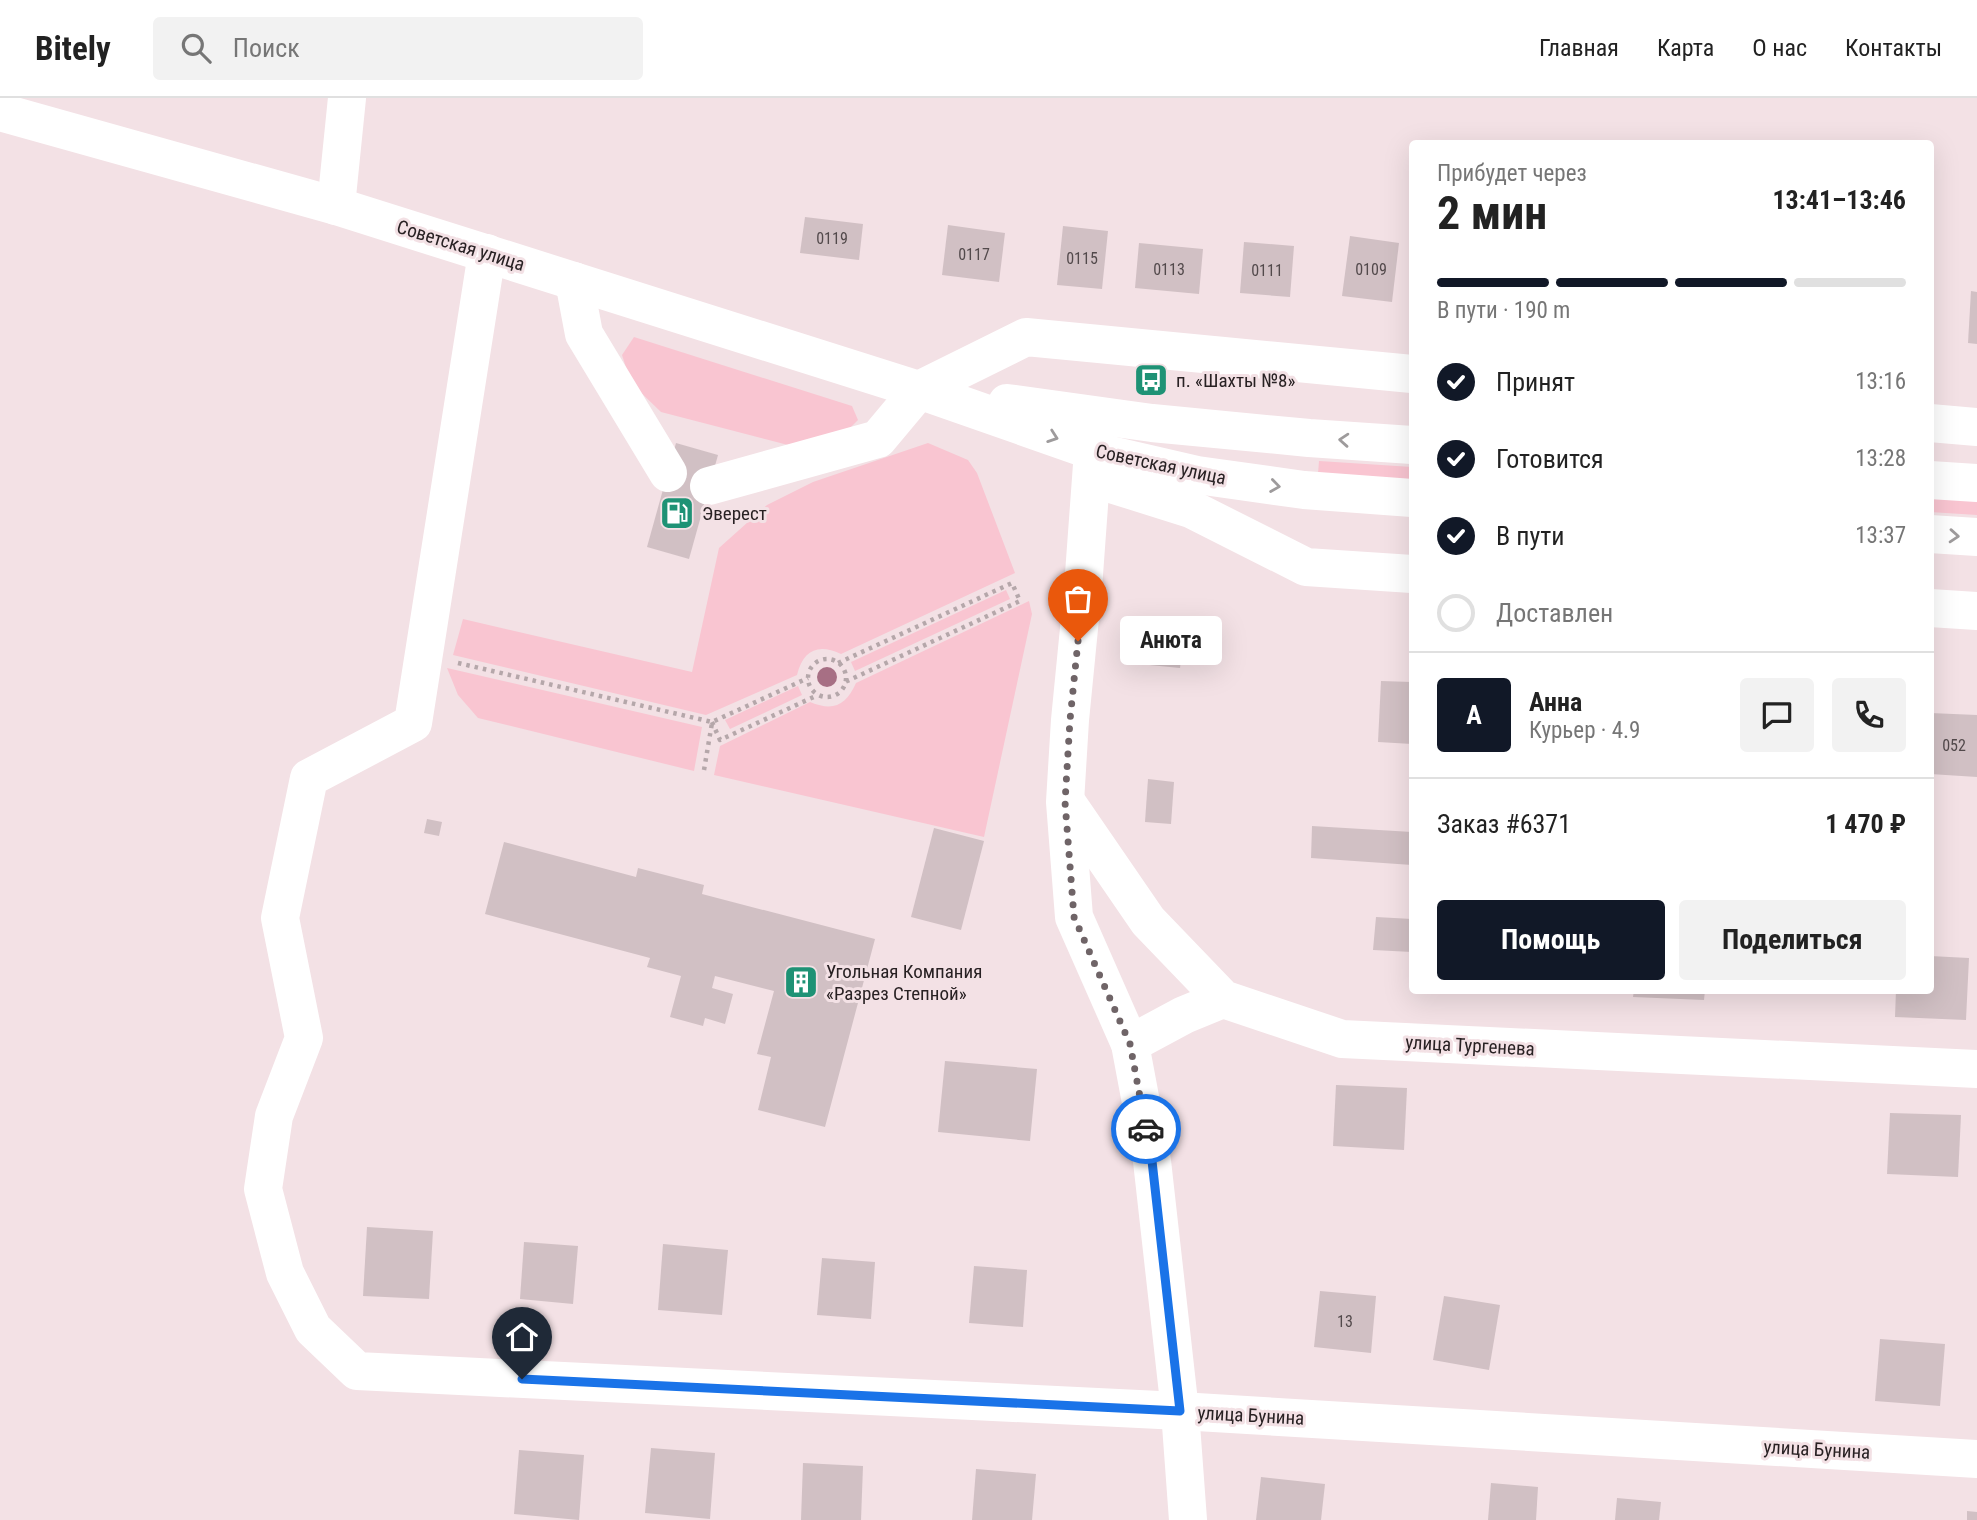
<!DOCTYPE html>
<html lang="ru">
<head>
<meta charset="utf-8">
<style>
  :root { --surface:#fff; --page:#f2f2f2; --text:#222; --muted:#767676; --line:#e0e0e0; --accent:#111827 }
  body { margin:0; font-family:"Roboto Condensed",sans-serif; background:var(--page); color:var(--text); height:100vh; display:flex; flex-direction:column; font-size:26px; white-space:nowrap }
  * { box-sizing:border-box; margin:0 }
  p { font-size:23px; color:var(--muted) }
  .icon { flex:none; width:38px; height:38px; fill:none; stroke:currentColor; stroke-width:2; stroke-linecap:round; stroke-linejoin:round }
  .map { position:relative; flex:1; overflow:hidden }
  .side { position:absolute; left:1409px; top:42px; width:525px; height:854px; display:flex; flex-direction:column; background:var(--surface); border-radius:7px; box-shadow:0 7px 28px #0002 }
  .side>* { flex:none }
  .pin { position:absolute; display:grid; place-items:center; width:60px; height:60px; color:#fff; margin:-72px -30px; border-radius:50% 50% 50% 0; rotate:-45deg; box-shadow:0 0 7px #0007 }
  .pin .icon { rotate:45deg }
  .courier { position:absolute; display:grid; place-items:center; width:70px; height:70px; margin:-35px; border:5px solid #1a73e8; border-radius:50%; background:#fff; color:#222; box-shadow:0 2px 9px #0007 }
  .bubble { position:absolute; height:49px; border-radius:7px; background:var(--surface); box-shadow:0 7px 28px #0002; font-size:23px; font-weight:700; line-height:49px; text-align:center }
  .headline em { font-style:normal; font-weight:700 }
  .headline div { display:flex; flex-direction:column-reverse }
  .headline { display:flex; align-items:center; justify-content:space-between; height:119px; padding:0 28px }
  h1 { font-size:46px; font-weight:700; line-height:52px }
  .bar { display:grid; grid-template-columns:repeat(4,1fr); gap:10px 7px; align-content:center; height:84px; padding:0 28px }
  .bar i { height:9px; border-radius:5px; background:var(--line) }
  .bar .on { background:var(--accent) }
  .bar p { grid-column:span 4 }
  .line { display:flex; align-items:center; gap:18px; padding:0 28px; border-top:2px solid var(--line) }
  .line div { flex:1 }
  .round { display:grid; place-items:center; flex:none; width:74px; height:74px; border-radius:7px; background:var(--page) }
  ol { padding:0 28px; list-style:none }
  li { display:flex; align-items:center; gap:21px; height:77px }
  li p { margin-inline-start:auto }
  li .icon { padding:7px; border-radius:50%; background:var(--accent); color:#fff; stroke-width:4 }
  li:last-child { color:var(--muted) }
  li i { width:38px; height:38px; border:4px solid var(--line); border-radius:50% }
  .button { display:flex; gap:14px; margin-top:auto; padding:14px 28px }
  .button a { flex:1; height:80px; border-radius:7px; background:var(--accent); color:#fff; font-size:28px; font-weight:700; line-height:80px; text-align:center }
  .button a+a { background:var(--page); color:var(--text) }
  header { display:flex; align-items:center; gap:42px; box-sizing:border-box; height:98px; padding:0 35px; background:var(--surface); border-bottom:2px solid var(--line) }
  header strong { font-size:33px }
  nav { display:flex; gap:38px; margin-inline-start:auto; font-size:24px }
  .search { width:490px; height:63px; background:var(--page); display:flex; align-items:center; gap:18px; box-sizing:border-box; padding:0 24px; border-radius:7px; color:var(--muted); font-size:26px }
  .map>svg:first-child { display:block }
  .green { fill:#f9c5d1 }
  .building { fill:#d1c0c4 }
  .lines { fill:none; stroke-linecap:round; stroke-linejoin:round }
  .path { stroke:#b5a7aa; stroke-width:4.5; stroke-dasharray:3.5 5; stroke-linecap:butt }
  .minor { stroke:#fff; stroke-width:38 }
  .major { stroke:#fff; stroke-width:38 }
  .tree { fill:#a76f84 }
  .oneway { stroke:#9e9b9c }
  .done { stroke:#6f6467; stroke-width:7; stroke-dasharray:0 12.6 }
  .route { stroke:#1a73e8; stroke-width:9 }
  .labels { text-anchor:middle; stroke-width:6; stroke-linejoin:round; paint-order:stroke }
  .number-label { font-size:16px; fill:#52494b }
  .street-label { font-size:19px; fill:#282123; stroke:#f3e1e5 }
  .poi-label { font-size:19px; fill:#282123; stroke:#f3e1e5; text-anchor:start }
</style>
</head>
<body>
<header>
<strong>Bitely</strong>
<div class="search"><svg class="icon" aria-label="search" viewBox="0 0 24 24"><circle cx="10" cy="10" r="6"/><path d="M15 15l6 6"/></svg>Поиск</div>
<nav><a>Главная</a><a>Карта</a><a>О нас</a><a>Контакты</a></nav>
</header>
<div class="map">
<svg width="1977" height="1422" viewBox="0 0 1977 1422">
  <rect width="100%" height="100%" fill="#f3e1e5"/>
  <g class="green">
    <polygon points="634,239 852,308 858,322 849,331 788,347 661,314 631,285 622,257"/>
    <path d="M 928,345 L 968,362 L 977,375 L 1015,475 L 841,556 C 818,545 803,552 797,577 L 706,617 L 453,557 L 463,521 L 692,574 L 719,450 L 767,407 L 813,384 Z"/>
    <polygon points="1319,363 1412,369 1412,382 1318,376"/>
    <polygon points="1930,400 1977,403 1977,417 1930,414"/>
    <polygon points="1006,492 1010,501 855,573 851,564"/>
    <path d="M 1029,503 L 1032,516 L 984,739 L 714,677 L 720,648 L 810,604 C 834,614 846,607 856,585 Z"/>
    <polygon points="447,570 702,629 694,673 478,620 458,597"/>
    <polygon points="798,588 802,597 730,631 725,622"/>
  </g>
  <g class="building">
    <polygon points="805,119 863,126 859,162 800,155"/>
    <polygon points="948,127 1005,135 999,184 942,177"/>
    <polygon points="1063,128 1108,133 1102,191 1057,187"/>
    <polygon points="1350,138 1399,145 1392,204 1342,198"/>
    <polygon points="1244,144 1294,148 1290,199 1240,195"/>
    <polygon points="1139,145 1203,151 1199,196 1135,190"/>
    <polygon points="1971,193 1977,194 1977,246 1968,245"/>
    <polygon points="676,345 718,357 689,461 647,449"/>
    <polygon points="1134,520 1185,525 1180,570 1129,565"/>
    <polygon points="1381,583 1412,584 1412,646 1378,644"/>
    <polygon points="1930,615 1977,617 1977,679 1930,676"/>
    <polygon points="1148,681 1174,684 1171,726 1145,724"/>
    <polygon points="427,721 442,724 439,738 424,735"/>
    <polygon points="1312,728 1412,734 1412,767 1311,760"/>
    <polygon points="934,730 984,743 961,832 911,819"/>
    <polygon points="504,744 636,779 638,770 704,787 702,796 875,841 825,1029 758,1012 771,959 757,956 774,893 715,878 712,890 733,896 725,926 705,920 703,928 670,919 681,878 647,869 650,860 485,816"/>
    <polygon points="1376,819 1412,821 1412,854 1373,852"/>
    <polygon points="1930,858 1969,860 1966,922 1895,919 1896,892 1930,892"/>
    <polygon points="1634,892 1705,892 1704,902 1633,899"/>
    <polygon points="945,963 1037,971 1030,1043 938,1034"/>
    <polygon points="1336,987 1407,990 1404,1052 1333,1048"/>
    <polygon points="1890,1015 1961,1017 1958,1079 1887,1076"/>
    <polygon points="367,1129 433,1133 429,1201 363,1198"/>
    <polygon points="524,1144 578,1148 573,1206 520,1201"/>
    <polygon points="663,1146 728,1152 722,1217 658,1212"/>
    <polygon points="822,1160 875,1164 871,1221 817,1217"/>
    <polygon points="974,1168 1027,1172 1023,1229 969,1225"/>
    <polygon points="1320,1193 1376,1198 1371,1255 1314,1249"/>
    <polygon points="1444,1198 1500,1207 1489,1272 1433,1262"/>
    <polygon points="1880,1241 1945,1246 1940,1308 1875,1303"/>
    <polygon points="651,1350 715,1355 710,1421 645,1415"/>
    <polygon points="519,1352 584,1357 579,1422 514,1416"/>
    <polygon points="803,1365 863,1368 861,1422 801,1422"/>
    <polygon points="976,1371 1036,1376 1032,1422 972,1422"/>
    <polygon points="1261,1379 1325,1386 1321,1422 1256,1422"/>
    <polygon points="1491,1385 1538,1389 1536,1422 1488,1422"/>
    <polygon points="1617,1400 1661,1404 1659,1422 1615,1422"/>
    <polygon points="1967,1413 1977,1414 1977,1422 1967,1422"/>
  </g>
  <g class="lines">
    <g class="path">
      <circle cx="827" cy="580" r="19"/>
      <polyline points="458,565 712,624 808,580"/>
      <polyline points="838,565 1012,485 1020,503 845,584"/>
      <polyline points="712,624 720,642 818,597"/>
      <polyline points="704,672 712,625"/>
    </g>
    <g class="minor">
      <polyline points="336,108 347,0"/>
      <polyline points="487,155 413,625 309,680 280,820 304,940 274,1018 263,1091 285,1175 313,1231 357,1273 1180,1313 1977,1361"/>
      <polyline points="574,183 584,236 668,375"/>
      <polyline points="1930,325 1977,329"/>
      <polyline points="1093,353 1083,490 1070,622 1065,704 1074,819 1130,946 1152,1063 1180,1313 1188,1422"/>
      <polyline points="1092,380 1191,411 1306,469 1412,476"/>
      <polyline points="709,388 878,341 919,292 1026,239 1412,276"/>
      <polyline points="1930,510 1977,513"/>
      <polyline points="1067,705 1148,823 1223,901 1342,941 1977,971"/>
      <polyline points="1130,946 1184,917 1223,901"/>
    </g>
    <g class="major">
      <polyline points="0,14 336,108 919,292 1093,353 1197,377 1304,392 1412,400"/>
      <polyline points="1007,305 1152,325 1309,340 1412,347"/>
      <polyline points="1930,382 1977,385"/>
      <polyline points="1930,436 1977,439"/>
    </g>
  </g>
  <circle class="tree" cx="827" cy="579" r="10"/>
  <defs><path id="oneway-chevron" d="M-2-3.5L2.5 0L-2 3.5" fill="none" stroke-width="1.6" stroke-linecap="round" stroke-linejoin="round" transform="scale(1.75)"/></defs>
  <g class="oneway">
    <use href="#oneway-chevron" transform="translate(1053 339) rotate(19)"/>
    <use href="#oneway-chevron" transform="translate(1344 342) rotate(-176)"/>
    <use href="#oneway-chevron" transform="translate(1275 388) rotate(8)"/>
    <use href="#oneway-chevron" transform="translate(1954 438) rotate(4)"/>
  </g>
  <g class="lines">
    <polyline class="done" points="1078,543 1070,622 1065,704 1074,819 1130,946 1146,1031"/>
    <polyline class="route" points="522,1281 1180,1313 1152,1063 1146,1031"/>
  </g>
  <defs>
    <g id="bus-square" transform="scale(1.75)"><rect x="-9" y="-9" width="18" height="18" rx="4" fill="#1e9275" stroke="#f3e1e5"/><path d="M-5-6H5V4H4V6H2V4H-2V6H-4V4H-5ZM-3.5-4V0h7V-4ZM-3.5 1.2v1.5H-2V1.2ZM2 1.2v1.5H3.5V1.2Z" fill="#fff"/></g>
    <g id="fuel-square" transform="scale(1.75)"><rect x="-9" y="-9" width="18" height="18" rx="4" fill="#1e9275" stroke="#f3e1e5"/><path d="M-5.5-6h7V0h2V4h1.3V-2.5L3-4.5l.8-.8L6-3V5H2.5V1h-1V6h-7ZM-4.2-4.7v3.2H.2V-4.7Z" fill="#fff"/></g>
    <g id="building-square" transform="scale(1.75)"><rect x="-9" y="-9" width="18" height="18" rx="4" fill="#1e9275" stroke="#f3e1e5"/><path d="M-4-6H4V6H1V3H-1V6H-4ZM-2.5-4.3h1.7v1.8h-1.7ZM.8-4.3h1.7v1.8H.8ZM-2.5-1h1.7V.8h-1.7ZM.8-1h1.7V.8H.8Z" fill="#fff"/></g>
  </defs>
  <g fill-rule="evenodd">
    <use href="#bus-square" x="1151" y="282"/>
    <use href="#fuel-square" x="677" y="415"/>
    <use href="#building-square" x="801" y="884"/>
  </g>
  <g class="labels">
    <g class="number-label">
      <text x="832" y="146">0119</text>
      <text x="974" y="162">0117</text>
      <text x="1082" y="166">0115</text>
      <text x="1169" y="177">0113</text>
      <text x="1371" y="177">0109</text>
      <text x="1267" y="178">0111</text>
      <text x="1954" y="653">052</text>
      <text x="1345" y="1229">13</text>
    </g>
    <g class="street-label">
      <text transform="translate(461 147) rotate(17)" y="7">Советская улица</text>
      <text transform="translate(1161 366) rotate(12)" y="7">Советская улица</text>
      <text transform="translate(1470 947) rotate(3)" y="7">улица Тургенева</text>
      <text transform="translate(1251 1317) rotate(3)" y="7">улица Бунина</text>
      <text transform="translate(1817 1351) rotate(3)" y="7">улица Бунина</text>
    </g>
    <g class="poi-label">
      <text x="1176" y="289">п. «Шахты №8»</text>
      <text x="702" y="422">Эверест</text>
      <text x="826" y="880">Угольная Компания<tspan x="826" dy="22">«Разрез Степной»</tspan></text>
    </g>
  </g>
</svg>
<div class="pin" style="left:1078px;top:543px;background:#ea580c"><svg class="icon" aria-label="bag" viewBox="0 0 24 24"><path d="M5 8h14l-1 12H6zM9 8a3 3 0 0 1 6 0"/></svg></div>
<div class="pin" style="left:522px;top:1281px;background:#1f2937"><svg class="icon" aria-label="home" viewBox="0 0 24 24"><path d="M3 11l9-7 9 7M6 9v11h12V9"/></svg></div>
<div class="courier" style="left:1146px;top:1031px"><svg class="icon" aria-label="car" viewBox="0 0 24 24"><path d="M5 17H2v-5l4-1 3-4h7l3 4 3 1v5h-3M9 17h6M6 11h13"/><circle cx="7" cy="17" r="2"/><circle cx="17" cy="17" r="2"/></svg></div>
<div class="bubble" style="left:1120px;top:518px;width:102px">Анюта</div>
<section class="side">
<div class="headline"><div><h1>2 мин</h1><p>Прибудет через</p></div><em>13:41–13:46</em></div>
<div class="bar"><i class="on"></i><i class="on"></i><i class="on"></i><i></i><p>В пути · 190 m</p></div>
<ol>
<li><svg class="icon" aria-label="check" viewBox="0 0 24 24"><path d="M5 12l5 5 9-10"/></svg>Принят<p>13:16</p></li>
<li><svg class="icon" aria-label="check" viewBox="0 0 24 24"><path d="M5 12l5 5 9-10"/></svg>Готовится<p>13:28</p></li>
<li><svg class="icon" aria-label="check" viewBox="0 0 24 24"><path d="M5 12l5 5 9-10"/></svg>В пути<p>13:37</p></li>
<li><i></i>Доставлен</li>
</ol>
<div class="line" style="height:126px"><b class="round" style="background:var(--accent);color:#fff">А</b><div><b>Анна</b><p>Курьер · 4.9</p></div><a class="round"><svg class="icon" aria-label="chat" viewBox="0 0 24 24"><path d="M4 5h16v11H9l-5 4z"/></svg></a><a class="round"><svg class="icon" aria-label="phone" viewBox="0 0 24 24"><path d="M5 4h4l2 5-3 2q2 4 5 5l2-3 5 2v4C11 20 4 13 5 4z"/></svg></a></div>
<div class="line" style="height:91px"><div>Заказ #6371</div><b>1 470 ₽</b></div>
<div class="button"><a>Помощь</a><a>Поделиться</a></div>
</section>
</div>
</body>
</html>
